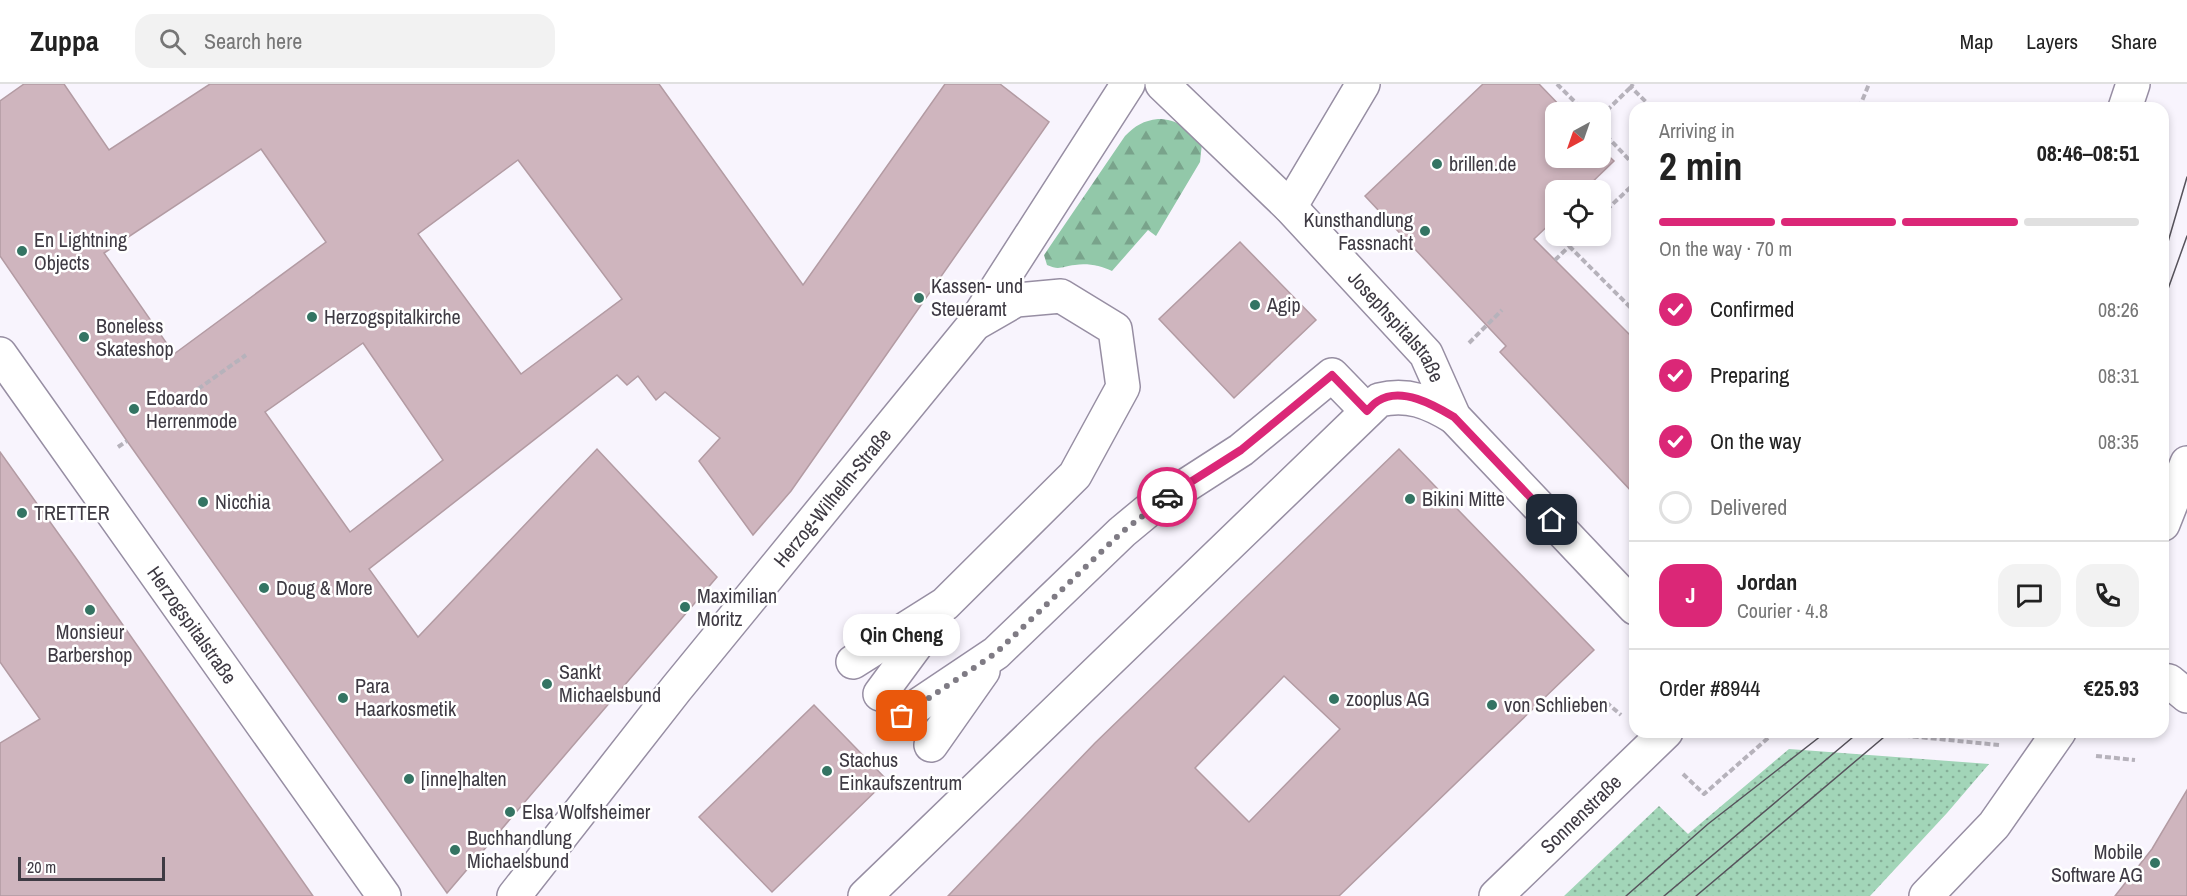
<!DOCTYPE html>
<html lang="en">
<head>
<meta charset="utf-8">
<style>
  :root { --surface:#fff; --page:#f2f2f2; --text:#222; --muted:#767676; --line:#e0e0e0; --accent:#db2777 }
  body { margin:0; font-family:"Archivo Narrow",sans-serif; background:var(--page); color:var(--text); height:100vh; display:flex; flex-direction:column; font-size:22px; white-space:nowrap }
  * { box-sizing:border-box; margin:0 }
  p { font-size:20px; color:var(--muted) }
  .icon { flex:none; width:33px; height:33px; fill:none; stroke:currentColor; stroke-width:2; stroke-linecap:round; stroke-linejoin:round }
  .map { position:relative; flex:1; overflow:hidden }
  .sheet { position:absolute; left:1629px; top:18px; width:540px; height:636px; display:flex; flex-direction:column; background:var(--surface); border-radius:18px; box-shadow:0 3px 9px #0003 }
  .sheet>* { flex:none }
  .needle { width:39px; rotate:220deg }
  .tools { position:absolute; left:1545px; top:18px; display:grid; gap:12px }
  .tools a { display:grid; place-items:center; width:66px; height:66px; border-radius:12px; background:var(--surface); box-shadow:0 3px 9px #0003; font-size:30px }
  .scale { position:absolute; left:18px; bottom:15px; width:147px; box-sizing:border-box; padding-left:6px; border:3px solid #3e3a43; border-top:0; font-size:16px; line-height:21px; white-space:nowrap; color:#3e3a43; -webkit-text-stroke:4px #fff; paint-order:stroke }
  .pin { position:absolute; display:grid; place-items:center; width:51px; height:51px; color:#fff; margin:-26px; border-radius:12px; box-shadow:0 3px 9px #0006 }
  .courier { position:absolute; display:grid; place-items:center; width:60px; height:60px; margin:-30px; border:4px solid #db2777; border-radius:50%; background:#fff; color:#222; box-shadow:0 2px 8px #0007 }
  .bubble { position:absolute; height:42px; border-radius:18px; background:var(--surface); box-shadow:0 3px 9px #0003; font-size:20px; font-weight:700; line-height:42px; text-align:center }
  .headline em { font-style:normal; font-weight:700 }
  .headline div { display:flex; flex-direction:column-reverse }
  .headline { display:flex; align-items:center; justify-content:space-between; height:102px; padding:0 30px }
  h1 { font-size:39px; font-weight:700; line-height:45px }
  .bar { display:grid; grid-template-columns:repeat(4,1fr); gap:9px 6px; align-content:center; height:72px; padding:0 30px }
  .bar i { height:8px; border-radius:4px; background:var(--line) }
  .bar .active { background:var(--accent) }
  .bar p { grid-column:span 4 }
  .line { display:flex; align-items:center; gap:15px; padding:0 30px; border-top:2px solid var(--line) }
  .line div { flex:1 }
  .round { display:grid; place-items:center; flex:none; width:63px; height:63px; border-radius:18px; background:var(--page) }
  ol { padding:0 30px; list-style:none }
  li { display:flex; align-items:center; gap:18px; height:66px }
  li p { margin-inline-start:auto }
  li .icon { padding:6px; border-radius:50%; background:var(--accent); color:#fff; stroke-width:4 }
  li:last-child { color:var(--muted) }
  li i { width:33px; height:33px; border:3px solid var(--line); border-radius:50% }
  header { display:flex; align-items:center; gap:36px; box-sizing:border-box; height:84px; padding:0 30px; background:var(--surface); border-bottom:2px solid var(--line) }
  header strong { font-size:28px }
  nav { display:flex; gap:33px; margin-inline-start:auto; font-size:21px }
  .search { width:420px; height:54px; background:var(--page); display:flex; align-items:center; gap:15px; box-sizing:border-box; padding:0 21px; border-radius:18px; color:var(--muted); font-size:22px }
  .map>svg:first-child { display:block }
  .grass { fill:url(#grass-dots) }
  .forest { fill:url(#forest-firs) }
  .building { fill:#cfb5be; stroke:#b39ba3; stroke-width:1.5; fill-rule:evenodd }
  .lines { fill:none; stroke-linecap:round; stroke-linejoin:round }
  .minor-casing { stroke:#978ea3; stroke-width:36 }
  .major-casing { stroke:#978ea3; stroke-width:36 }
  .path { stroke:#b6b2bb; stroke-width:4; stroke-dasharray:6 3; stroke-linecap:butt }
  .minor { stroke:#fff; stroke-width:33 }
  .major { stroke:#fff; stroke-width:33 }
  .tram { stroke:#57535c; stroke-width:1.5 }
  .done { stroke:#7f7b84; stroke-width:6; stroke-dasharray:0 10.8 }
  .route { stroke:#db2777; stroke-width:8 }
  .poi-dot { fill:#347463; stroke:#fff; stroke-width:2 }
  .labels { text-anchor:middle; stroke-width:5; stroke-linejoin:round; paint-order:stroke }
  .poi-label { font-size:20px; fill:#3e3a43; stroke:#fff; text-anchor:start }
  .street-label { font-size:20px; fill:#3e3a43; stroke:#fff }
</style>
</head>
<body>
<header>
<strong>Zuppa</strong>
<div class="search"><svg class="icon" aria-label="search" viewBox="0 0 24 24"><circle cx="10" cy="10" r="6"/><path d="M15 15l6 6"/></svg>Search here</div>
<nav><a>Map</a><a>Layers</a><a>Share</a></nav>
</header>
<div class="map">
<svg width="2187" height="812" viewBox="0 0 2187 812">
  <defs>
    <pattern id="grass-dots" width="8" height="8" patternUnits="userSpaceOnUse" patternTransform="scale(1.5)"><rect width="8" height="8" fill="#a2d5b8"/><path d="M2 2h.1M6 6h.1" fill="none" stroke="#85ae97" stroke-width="1.8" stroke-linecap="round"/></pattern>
    <pattern id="forest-firs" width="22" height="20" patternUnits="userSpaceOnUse" patternTransform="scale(1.5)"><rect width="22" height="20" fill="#92c8a9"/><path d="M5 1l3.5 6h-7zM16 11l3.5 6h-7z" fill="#79a38b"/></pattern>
  </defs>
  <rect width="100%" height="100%" fill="#f8f4fd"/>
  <polygon class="grass" points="1789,665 1989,680 1947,729 1870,812 1564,812 1659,722 1688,750"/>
  <path class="forest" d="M 1158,35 C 1177,35 1190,45 1202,59 L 1200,78 L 1156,152 L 1148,146 L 1112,187 C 1101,182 1088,179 1075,181 C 1062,182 1060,187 1047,181 L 1044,171 L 1125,52 C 1136,41 1143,37 1158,35 Z"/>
  <g class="building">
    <path d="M 24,0 L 64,0 L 109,66 L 210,0 L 659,0 L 803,201 L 945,0 L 1000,0 L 1049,38 L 791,407 L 753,451 L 699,377 L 720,354 L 665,308 L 656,316 L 638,292 L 627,301 L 617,291 L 369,485 L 418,553 L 597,365 L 717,493 L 447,809 L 127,357 L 0,172 L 0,17 ZM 261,65 L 326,158 L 174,270 L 104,169 ZM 518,76 L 622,215 L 521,290 L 418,150 ZM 363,259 L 443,376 L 350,448 L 265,328 Z"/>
    <polygon points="1483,0 1539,0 1566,28 1556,28 1556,74 1600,74 1600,64 1614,77 1584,106 1556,106 1556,134 1534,155 1635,256 1635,411 1500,268 1506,262 1365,112"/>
    <polygon points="1240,158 1316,236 1234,314 1159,235"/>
    <path d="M 1399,365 L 1594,566 L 1339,812 L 948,812 L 1095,659 ZM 1284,592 L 1340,645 L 1249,738 L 1195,684 Z"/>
    <polygon points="0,368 78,477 313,812 0,812 0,659 40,635 0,578"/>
    <polygon points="814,621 887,696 772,808 699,733"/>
    <polygon points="2187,706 2187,812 2115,812 2152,765"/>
  </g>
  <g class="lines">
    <g class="minor-casing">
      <g id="minor">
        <path id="s1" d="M 1162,0 L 1290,123 L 1426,270 L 1454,333 L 1635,524"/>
        <polyline points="1290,123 1363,0"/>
        <path id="s2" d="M 0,270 L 384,812"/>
        <polyline points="853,578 945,520 1075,391 1123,303 1115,245 1061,212 1016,216 978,238"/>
        <polyline points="2163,596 2169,597 2187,612"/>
        <polyline points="880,610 936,534"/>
        <polyline points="902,632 996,569 1122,448 1151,424 1241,366 1332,291 1367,327"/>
        <polyline points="931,661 983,587"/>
        <path id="s3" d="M 514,812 L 676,605 L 972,243 L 1128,0"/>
        <path d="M 865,812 L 1379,316 C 1408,309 1429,318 1454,333"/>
      </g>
    </g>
    <g class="major-casing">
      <g id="major">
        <polyline points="2125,24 2133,0"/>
        <polyline points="2163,440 2187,379"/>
        <path id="s4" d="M 1496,812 L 1666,648"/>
        <polyline points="1926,812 1994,741 2059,648"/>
      </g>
    </g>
    <g class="path">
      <polyline points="1557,0 1585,28"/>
      <polyline points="1633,0 1631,3 1652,24"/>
      <polyline points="1859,24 1869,0"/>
      <polyline points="1600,33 1631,3"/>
      <polyline points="1600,45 1635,82"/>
      <polyline points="1600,132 1635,99"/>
      <polyline points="1569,162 1635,228"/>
      <polyline points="1555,176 1580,152"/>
      <polyline points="1469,259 1502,226"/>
      <polyline points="198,305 246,271"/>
      <polyline points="118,363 127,357"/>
      <polyline points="1606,618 1621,631"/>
      <polyline points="1868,648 1999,661"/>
      <polyline points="2096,672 2135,676"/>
      <polyline points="1683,690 1704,710 1775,648"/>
    </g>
    <use href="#minor" class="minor"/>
    <use href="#major" class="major"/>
    <g class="tram">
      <polyline points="2163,175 2187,93"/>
      <polyline points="2163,219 2187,152"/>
      <polyline points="1626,812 1708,740 1826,648"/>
      <polyline points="1664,812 1859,648"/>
      <polyline points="1696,812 1890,648"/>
    </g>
  </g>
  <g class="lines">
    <polyline class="done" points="902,632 996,569 1122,448 1167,413"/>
    <path class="route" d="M 1167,413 L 1241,366 L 1332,291 L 1367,327 C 1370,324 1374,319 1378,317 C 1401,302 1434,321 1454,333 L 1552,436"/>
  </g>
  <g class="poi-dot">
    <circle cx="1437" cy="80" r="6"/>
    <circle cx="1425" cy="147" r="6"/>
    <circle cx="22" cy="167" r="6"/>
    <circle cx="919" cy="214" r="6"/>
    <circle cx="1255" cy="221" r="6"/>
    <circle cx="312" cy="233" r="6"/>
    <circle cx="84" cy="253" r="6"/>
    <circle cx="134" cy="325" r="6"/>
    <circle cx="1410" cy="415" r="6"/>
    <circle cx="203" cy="418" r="6"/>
    <circle cx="22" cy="429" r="6"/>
    <circle cx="264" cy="504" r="6"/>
    <circle cx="685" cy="523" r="6"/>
    <circle cx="90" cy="526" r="6"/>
    <circle cx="547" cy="600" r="6"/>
    <circle cx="343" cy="614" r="6"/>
    <circle cx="1334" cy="615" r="6"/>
    <circle cx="1492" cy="621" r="6"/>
    <circle cx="827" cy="687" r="6"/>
    <circle cx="409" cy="695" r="6"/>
    <circle cx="510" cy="728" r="6"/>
    <circle cx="455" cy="766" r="6"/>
    <circle cx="2155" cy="779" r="6"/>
  </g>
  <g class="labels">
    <g class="poi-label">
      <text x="1449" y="87">brillen.de</text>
      <text x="1413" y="143" text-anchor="end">Kunsthandlung<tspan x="1413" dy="23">Fassnacht</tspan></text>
      <text x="34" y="163">En Lightning<tspan x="34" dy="23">Objects</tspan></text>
      <text x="931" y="209">Kassen- und<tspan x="931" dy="23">Steueramt</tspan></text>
      <text x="1267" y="228">Agip</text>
      <text x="324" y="240">Herzogspitalkirche</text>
      <text x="96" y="249">Boneless<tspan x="96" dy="23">Skateshop</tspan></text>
      <text x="146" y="321">Edoardo<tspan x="146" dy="23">Herrenmode</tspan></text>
      <text x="1422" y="422">Bikini Mitte</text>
      <text x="215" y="425">Nicchia</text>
      <text x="34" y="436">TRETTER</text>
      <text x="276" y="511">Doug &amp; More</text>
      <text x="697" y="519">Maximilian<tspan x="697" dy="23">Moritz</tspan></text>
      <text x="90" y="555" text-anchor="middle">Monsieur<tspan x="90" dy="23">Barbershop</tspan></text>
      <text x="559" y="595">Sankt<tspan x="559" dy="23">Michaelsbund</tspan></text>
      <text x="355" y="609">Para<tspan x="355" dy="23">Haarkosmetik</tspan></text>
      <text x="1346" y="622">zooplus AG</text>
      <text x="1504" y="628">von Schlieben</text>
      <text x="839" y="683">Stachus<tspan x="839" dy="23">Einkaufszentrum</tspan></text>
      <text x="421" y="702">[inne]halten</text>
      <text x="522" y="735">Elsa Wolfsheimer</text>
      <text x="467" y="761">Buchhandlung<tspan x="467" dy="23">Michaelsbund</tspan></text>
      <text x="2143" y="775" text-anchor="end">Mobile<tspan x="2143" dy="23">Software AG</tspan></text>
    </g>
    <g class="street-label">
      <text dy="7" stroke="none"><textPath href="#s1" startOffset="338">Josephspitalstraße</textPath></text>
      <text dy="7" stroke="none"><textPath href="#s3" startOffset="510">Herzog-Wilhelm-Straße</textPath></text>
      <text dy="7" stroke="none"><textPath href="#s2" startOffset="332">Herzogspitalstraße</textPath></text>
      <text dy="7" stroke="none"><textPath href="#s4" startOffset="118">Sonnenstraße</textPath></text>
    </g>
  </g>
</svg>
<div class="tools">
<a><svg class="needle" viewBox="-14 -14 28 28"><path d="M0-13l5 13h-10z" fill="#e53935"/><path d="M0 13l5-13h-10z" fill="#767676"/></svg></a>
<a><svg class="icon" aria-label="locate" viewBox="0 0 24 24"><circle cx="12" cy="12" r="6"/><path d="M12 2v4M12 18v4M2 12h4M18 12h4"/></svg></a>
</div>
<div class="scale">20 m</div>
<div class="pin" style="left:902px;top:632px;background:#ea580c"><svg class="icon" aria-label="bag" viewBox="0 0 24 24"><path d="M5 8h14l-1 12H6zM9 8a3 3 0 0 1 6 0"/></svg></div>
<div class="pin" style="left:1552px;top:436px;background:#1f2937"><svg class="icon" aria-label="home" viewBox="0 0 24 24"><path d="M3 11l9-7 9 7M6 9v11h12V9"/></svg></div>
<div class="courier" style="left:1167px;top:413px"><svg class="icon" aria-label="car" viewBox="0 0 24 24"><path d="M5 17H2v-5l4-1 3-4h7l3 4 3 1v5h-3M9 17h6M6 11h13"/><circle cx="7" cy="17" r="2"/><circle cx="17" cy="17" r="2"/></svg></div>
<div class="bubble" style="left:843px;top:530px;width:117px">Qin Cheng</div>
<section class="sheet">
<div class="headline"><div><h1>2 min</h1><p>Arriving in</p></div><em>08:46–08:51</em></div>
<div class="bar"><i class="active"></i><i class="active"></i><i class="active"></i><i></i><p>On the way · 70 m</p></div>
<ol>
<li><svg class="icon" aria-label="check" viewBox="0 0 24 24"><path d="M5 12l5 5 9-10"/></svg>Confirmed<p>08:26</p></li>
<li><svg class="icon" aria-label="check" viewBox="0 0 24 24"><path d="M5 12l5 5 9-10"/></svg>Preparing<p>08:31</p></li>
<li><svg class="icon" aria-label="check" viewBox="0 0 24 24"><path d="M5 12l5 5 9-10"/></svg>On the way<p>08:35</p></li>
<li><i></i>Delivered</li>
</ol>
<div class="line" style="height:108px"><b class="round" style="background:var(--accent);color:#fff">J</b><div><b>Jordan</b><p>Courier · 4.8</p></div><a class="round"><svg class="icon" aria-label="chat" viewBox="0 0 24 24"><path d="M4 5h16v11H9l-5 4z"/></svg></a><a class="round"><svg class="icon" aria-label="phone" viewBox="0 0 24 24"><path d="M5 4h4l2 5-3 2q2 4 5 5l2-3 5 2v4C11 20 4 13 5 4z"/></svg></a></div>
<div class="line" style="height:78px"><div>Order #8944</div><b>€25.93</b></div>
</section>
</div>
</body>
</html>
